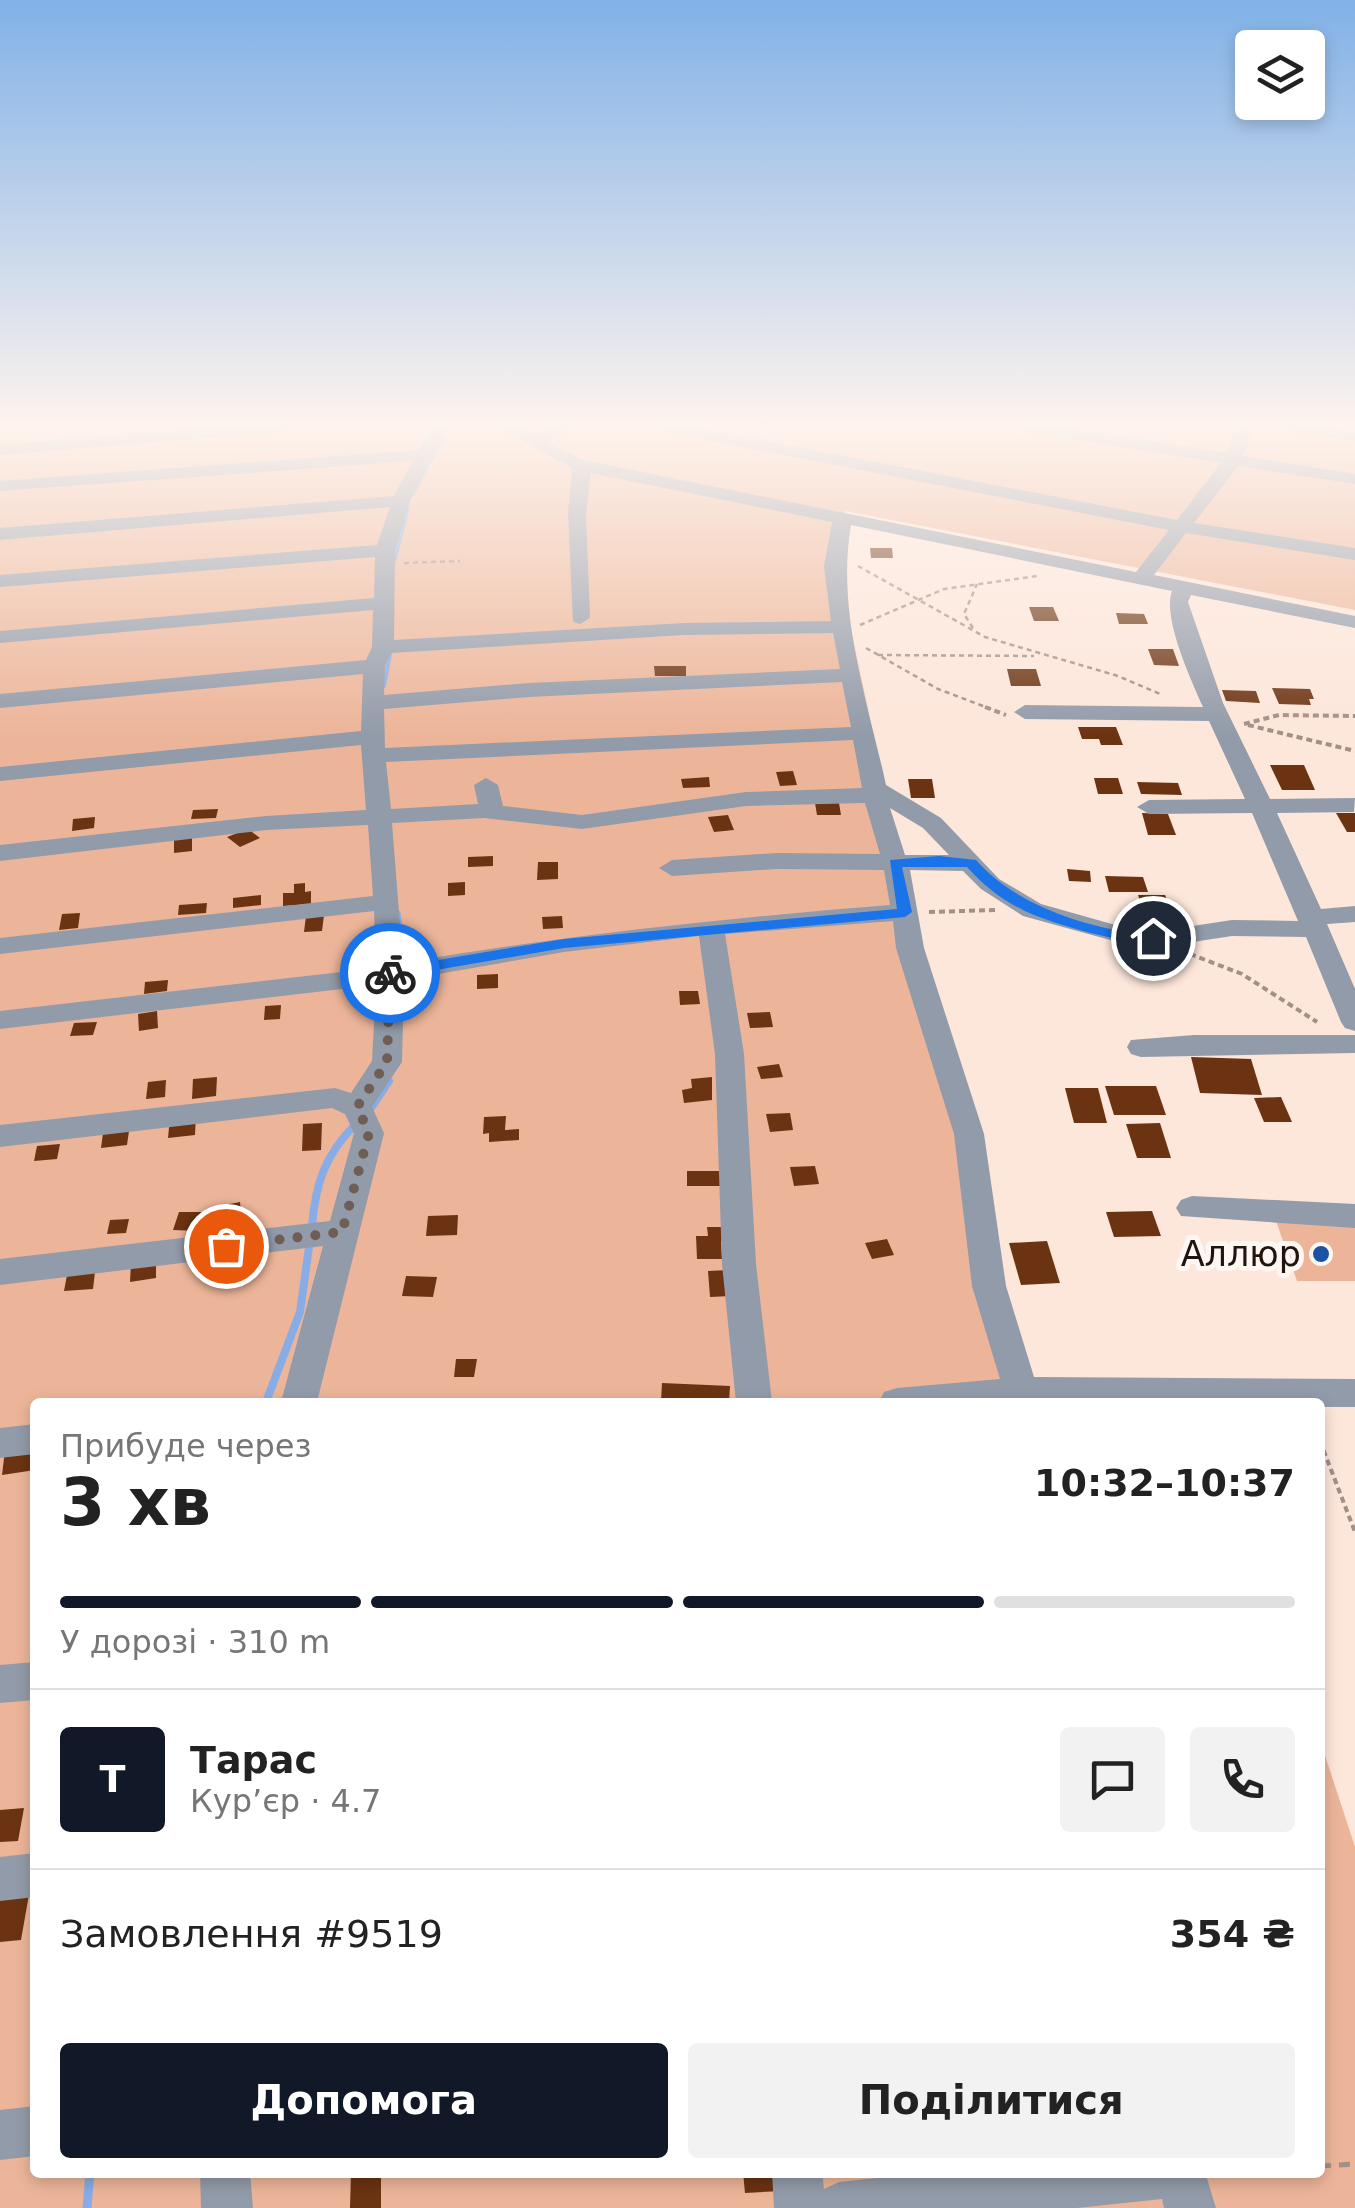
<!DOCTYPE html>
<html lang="uk">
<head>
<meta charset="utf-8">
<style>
  :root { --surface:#fff; --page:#f2f2f2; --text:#222; --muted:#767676; --line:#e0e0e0; --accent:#111827 }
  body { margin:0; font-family:"DejaVu Sans",sans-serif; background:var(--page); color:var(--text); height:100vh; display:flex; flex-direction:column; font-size:38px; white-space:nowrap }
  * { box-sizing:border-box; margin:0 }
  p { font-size:32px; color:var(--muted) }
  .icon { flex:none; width:55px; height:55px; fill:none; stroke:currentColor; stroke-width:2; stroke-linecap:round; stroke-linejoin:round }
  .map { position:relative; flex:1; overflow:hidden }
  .panel { position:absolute; left:30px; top:1398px; width:1295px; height:780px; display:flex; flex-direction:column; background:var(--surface); border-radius:10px; box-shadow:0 5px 15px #0003 }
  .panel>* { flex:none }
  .tools { position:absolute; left:1235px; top:30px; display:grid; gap:20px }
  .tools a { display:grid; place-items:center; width:90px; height:90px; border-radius:10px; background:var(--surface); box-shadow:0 5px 15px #0003; font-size:50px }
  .pin { position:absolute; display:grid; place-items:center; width:85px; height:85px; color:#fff; margin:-42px; border:5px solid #fff; border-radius:50%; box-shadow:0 2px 10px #0007 }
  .courier { position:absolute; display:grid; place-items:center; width:100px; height:100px; margin:-50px; border:8px solid #1a73e8; border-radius:50%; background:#fff; color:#222; box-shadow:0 2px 12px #0007 }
  .head em { font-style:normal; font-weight:700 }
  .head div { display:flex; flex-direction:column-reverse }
  .head { display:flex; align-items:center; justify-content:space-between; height:170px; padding:0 30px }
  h1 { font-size:65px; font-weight:700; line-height:75px }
  .bar { display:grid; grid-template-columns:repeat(4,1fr); gap:15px 10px; align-content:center; height:120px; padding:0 30px }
  .bar i { height:12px; border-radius:8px; background:var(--line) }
  .bar .active { background:var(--accent) }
  .bar p { grid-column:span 4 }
  .line { display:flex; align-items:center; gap:25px; padding:0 30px; border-top:2px solid var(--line) }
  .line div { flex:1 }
  .round { display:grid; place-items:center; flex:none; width:105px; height:105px; border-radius:10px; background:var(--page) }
  .button { display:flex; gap:20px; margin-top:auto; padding:20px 30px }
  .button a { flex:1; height:115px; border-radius:10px; background:var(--accent); color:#fff; font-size:40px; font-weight:700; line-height:115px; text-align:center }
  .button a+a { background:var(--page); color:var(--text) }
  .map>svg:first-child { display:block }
  .green { fill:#ecb599 }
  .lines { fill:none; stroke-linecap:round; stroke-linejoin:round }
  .stream-far3 { stroke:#88ade6; stroke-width:4 }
  .stream-far2 { stroke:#88ade6; stroke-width:5 }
  .stream-far1 { stroke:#88ade6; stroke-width:8 }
  .stream { stroke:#88ade6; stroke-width:9 }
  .building { fill:#6b3311 }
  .path-far2 { stroke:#a28f86; stroke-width:2.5; stroke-dasharray:5 4; stroke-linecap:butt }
  .path-far1 { stroke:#a28f86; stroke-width:4; stroke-dasharray:6 4; stroke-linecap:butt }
  .path { stroke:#a28f86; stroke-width:5; stroke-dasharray:11 8; stroke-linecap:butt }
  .minor { fill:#929ba9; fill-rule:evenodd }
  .route { fill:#1a73e8 }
  .done { stroke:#6e5e55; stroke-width:10; stroke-dasharray:0 18 }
  .poi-dot { fill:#1b52a4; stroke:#fef7f3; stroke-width:4 }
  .labels { text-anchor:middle; stroke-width:10; stroke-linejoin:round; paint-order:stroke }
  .poi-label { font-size:35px; fill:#21140d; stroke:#fef7f3; text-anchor:end }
</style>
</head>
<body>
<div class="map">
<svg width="1355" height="2208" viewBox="0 0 1355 2208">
  <rect width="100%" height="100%" fill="#fde6da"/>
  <g class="green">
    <polygon points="0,426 1355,426 1355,610 845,511 838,569 977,1221 1037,1402 35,1402 35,2172 1320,2172 1320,1740 1355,1847 1355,2208 0,2208"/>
    <polygon points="1275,1218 1355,1227 1355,1281 1297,1281"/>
  </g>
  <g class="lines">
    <g class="stream-far3">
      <polyline points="412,495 449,426"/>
      <polyline points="394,562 408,507"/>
      <polyline points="384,686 391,649"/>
    </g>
    <g class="stream-far2">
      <polyline points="398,913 405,966"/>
      <polyline points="403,1005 405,973"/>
    </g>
    <g class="stream-far1">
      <polyline points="371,1108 389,1081"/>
      <path d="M 312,1227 C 315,1185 325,1154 356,1124"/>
      <polyline points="266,1402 300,1312 310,1240"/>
    </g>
    <polyline class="stream" points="87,2208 90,2172"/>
  </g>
  <g class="building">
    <polygon points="870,548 892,548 893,558 871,558"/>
    <polygon points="1029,607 1053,607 1059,621 1034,621"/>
    <polygon points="1116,613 1144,614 1148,624 1119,624"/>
    <polygon points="1148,649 1173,649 1179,666 1154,665"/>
    <polygon points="654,666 686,666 686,676 655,676"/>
    <polygon points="1007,669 1036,669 1041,686 1011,686"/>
    <polygon points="1272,688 1310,689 1314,699 1309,699 1311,705 1279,704"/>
    <polygon points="1222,690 1256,691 1260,703 1226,701"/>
    <polygon points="1078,727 1116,727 1123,745 1101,745 1099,739 1082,739"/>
    <polygon points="1270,765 1304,765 1315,790 1282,790"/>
    <polygon points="793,771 797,785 780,786 776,772"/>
    <polygon points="709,777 710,787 683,788 681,779"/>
    <polygon points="1094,778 1118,778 1123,794 1098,794"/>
    <polygon points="908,779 932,779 935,798 911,798"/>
    <polygon points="1137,782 1178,783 1182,795 1141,794"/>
    <polygon points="815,803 839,803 841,815 817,815"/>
    <polygon points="218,809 216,818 191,819 193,810"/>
    <polygon points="1142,813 1168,814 1176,835 1148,835"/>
    <polygon points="1336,813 1355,813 1355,832 1347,832"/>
    <polygon points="728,815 734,830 714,832 708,817"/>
    <polygon points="95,817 94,828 72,831 73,819"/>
    <polygon points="248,829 260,838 240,847 227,837"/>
    <polygon points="192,837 192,851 174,853 174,839"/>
    <polygon points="493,856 493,866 468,867 468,857"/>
    <polygon points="538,862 558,862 558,879 537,880"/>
    <polygon points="1067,869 1090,871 1091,882 1069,881"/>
    <polygon points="1105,876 1143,877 1148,892 1109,892"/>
    <polygon points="465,882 465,895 448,896 448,883"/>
    <polygon points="305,883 305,892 311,891 311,904 283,906 283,893 294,893 294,884"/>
    <polygon points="261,895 261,905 233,908 233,898"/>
    <polygon points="1138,895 1165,895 1173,915 1145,915"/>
    <polygon points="207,903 206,913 178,915 179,905"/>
    <polygon points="80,913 78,928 59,930 62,914"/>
    <polygon points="324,915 322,931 304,932 306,916"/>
    <polygon points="562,916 563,928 543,929 542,917"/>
    <polygon points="498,974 498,988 477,989 477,975"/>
    <polygon points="168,980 167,991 144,994 145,982"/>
    <polygon points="679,991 698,991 700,1004 680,1005"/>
    <polygon points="281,1005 280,1019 264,1020 265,1006"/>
    <polygon points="157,1011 158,1028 139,1031 138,1014"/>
    <polygon points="770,1012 773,1027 750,1028 747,1013"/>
    <polygon points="97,1022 93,1035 70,1036 74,1023"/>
    <polygon points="1191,1057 1251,1059 1262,1095 1200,1093"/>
    <polygon points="779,1064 783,1077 761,1079 757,1067"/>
    <polygon points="217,1077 216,1096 192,1099 193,1079"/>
    <polygon points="712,1077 712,1100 684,1103 682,1090 692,1088 691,1079"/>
    <polygon points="166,1080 165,1097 146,1099 148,1082"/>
    <polygon points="1105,1086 1156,1086 1166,1115 1114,1115"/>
    <polygon points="1065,1088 1098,1088 1107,1123 1074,1123"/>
    <polygon points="1281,1097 1292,1122 1264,1122 1254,1098"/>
    <polygon points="790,1113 793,1130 770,1132 766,1114"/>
    <polygon points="196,1114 195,1135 168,1138 170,1117"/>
    <polygon points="506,1116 505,1130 519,1129 519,1140 489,1142 489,1133 483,1134 484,1117"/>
    <polygon points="322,1123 321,1150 302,1151 303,1124"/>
    <polygon points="1160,1123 1171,1158 1137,1158 1126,1124"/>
    <polygon points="129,1131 127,1145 101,1148 103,1133"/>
    <polygon points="60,1144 57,1159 34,1161 37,1146"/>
    <polygon points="815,1166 819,1184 794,1186 790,1167"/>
    <polygon points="687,1171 727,1171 728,1186 687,1186"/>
    <polygon points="240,1202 242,1222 226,1225 225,1205"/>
    <polygon points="1152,1211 1161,1236 1114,1237 1106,1212"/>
    <polygon points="179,1212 204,1212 199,1231 173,1230"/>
    <polygon points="458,1215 457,1235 426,1236 428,1216"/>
    <polygon points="129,1219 126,1233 107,1234 110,1220"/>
    <polygon points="707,1227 733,1227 734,1241 721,1241 722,1259 697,1259 696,1236 708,1236"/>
    <polygon points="887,1239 894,1255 872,1259 865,1243"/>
    <polygon points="1047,1241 1060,1283 1021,1285 1009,1243"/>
    <polygon points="233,1252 231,1272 212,1273 214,1253"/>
    <polygon points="156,1259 156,1278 130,1282 131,1263"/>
    <polygon points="729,1270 731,1296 710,1297 708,1271"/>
    <polygon points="95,1272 93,1289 64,1291 67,1275"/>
    <polygon points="406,1276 437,1277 433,1297 402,1296"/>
    <polygon points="456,1359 477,1359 474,1377 454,1377"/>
    <polygon points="662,1383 730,1386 729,1402 661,1402"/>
    <polygon points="35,1446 35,1470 2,1475 5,1450"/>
    <polygon points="24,1808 18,1841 0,1842 0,1810"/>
    <polygon points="31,1883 21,1940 0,1942 0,1886"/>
    <polygon points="351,2172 381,2172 381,2208 350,2208"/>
    <polygon points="743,2172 779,2172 781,2191 745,2193"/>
  </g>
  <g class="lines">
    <g class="path-far2">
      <polyline points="404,563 460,561"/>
      <polyline points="858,566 985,637 1118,676 1160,694"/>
      <polyline points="860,625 944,589 1037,576"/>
      <polyline points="973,628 964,614 977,584"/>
      <polyline points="866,648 938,689 991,709"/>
      <polyline points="878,655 1034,656"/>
    </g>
    <g class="path-far1">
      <polyline points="985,707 1006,715"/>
      <polyline points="1244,724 1279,715 1355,716"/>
      <polyline points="1248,725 1355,751"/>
      <polyline points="929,912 995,910"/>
      <polyline points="1190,954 1242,974 1317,1022"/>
      <polyline points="1320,1441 1355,1532"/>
    </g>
    <polyline class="path" points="1320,2166 1355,2164"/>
    <g class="minor">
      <polygon points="224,426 295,426 287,431 0,455 0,445"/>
      <path d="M 432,426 L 449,426 L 410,501 L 395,550 L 394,640 L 684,623 L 831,621 L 824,567 L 832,522 L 591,473 L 586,513 L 590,618 L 580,624 L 573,622 L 568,513 L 572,468 L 495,426 L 519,426 L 536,436 L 553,426 L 574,426 L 548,443 L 583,460 L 1136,572 L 1169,530 L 661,431 L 653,426 L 688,426 L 1177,520 L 1221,463 L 1022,431 L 1014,426 L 1055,426 L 1227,453 L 1237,426 L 1254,426 L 1243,456 L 1355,474 L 1355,484 L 1238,466 L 1194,523 L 1355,548 L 1355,560 L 1186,533 L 1154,575 L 1355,616 L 1355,628 L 1191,595 L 1188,602 L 1223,703 L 1270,799 L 1355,798 L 1354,812 L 1277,813 L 1321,909 L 1355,906 L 1355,922 L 1327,924 L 1355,989 L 1355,1031 L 1345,1028 L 1341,1022 L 1306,937 L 1232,936 L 1173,945 L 1132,946 L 1023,916 L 981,889 L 963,871 L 910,870 L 924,948 L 984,1134 L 1006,1286 L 1034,1377 L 1355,1379 L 1355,1407 L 1320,1407 L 1320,1402 L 879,1402 L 884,1392 L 897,1388 L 1000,1379 L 972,1286 L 954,1134 L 896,948 L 893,921 L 725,934 L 744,1054 L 756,1264 L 772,1402 L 736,1402 L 722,1264 L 715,1054 L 699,936 L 564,952 L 404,980 L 402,1062 L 372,1107 L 384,1133 L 317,1402 L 281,1402 L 323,1246 L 0,1285 L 0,1259 L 330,1221 L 354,1133 L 345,1114 L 332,1108 L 0,1147 L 0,1125 L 335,1088 L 351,1093 L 372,1061 L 376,985 L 0,1029 L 0,1011 L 376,968 L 374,911 L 0,954 L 0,938 L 373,896 L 368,825 L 266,830 L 0,861 L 0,845 L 266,816 L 366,810 L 361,745 L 0,781 L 0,767 L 361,731 L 363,674 L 0,708 L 0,694 L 366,660 L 372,647 L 373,610 L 0,643 L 0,631 L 374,598 L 375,557 L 0,587 L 0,575 L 377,545 L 390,507 L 0,540 L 0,528 L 394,496 L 413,461 L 0,491 L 0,481 L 419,450 ZM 851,525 L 1172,591 C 1162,617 1191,680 1203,707 L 1025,705 L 1014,712 L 1025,719 L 1209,721 L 1245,799 L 1149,800 L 1137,807 L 1149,814 L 1252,813 L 1298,921 L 1232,920 L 1173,929 L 1133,930 L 1041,904 L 999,879 L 941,818 L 886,785 C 868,702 836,612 851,525 ZM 833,633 L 840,669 L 529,683 L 384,695 L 385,666 L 391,653 L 684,635 ZM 842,682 L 851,727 L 385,748 L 384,709 L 529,697 ZM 853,740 L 862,788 L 746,792 L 582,815 L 503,806 L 498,785 L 486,778 L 474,785 L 478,804 L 391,809 L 386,762 ZM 865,803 L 880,854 L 777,853 L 672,860 L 659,868 L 672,876 L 777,869 L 884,870 L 890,905 C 726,918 565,935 403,963 L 392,823 L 484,818 L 582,829 L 746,806 ZM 890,808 L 923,828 L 949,855 L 905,855 Z"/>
      <polygon points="1281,426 1355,431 1355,441 1289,431"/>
      <polygon points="1194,1035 1355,1035 1355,1053 1141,1057 1131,1054 1127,1047 1131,1040"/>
      <polygon points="1192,1196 1355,1204 1355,1228 1181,1216 1176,1208 1181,1200"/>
      <polygon points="35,1424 35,1454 0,1458 0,1428"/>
      <polygon points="35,1662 35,1700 0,1703 0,1665"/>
      <polygon points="35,1853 35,1897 0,1901 0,1857"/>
      <polygon points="35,2106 35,2156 0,2160 0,2110"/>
      <polygon points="200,2172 250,2172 253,2208 201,2208"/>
      <polygon points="772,2172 822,2172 824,2189 839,2182 934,2172 1205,2172 1216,2208 1164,2208 1162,2199 1077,2208 774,2208"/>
    </g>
  </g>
  <linearGradient id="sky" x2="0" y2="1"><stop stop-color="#81b1e7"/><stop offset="0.58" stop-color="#fef4ee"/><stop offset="1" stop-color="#fef4ee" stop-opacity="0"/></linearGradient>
  <rect width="1355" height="735" fill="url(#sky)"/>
  <path class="route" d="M 939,856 L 976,860 C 1014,903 1074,923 1130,933 C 1142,935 1151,931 1160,938 C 1140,951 1046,922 1023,910 C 1001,899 984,886 967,867 L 902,867 L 912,912 L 905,917 L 564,948 L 390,978 L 383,973 L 390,968 L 564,939 L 897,909 L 890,860 Z"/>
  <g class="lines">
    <polyline class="done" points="226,1246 342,1232 369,1133 357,1107 387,1062 390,973"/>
  </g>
  <circle class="poi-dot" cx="1321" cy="1254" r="10"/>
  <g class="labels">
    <g class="poi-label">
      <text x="1301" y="1266">Аллюр</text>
    </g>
  </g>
</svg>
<div class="tools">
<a><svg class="icon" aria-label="layers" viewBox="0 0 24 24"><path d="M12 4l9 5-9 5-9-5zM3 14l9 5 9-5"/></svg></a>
</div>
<div class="pin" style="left:226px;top:1246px;background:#ea580c"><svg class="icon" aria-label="bag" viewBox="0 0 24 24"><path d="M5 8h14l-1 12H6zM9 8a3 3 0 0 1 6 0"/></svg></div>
<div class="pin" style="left:1153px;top:938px;background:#1f2937"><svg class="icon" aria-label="home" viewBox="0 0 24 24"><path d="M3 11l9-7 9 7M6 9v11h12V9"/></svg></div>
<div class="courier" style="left:390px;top:973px"><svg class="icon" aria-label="bike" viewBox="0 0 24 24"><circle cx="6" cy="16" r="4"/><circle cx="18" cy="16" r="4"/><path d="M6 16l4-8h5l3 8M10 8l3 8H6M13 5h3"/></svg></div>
<section class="panel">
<div class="head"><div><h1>3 хв</h1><p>Прибуде через</p></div><em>10:32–10:37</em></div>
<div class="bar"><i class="active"></i><i class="active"></i><i class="active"></i><i></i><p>У дорозі · 310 m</p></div>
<div class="line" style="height:180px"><b class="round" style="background:var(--accent);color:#fff">Т</b><div><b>Тарас</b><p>Кур’єр · 4.7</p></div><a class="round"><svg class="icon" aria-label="chat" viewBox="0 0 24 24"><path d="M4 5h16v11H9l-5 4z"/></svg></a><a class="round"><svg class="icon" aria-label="phone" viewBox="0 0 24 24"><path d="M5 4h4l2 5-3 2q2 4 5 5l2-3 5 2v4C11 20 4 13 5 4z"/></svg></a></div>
<div class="line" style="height:130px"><div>Замовлення #9519</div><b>354 ₴</b></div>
<div class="button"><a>Допомога</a><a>Поділитися</a></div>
</section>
</div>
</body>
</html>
